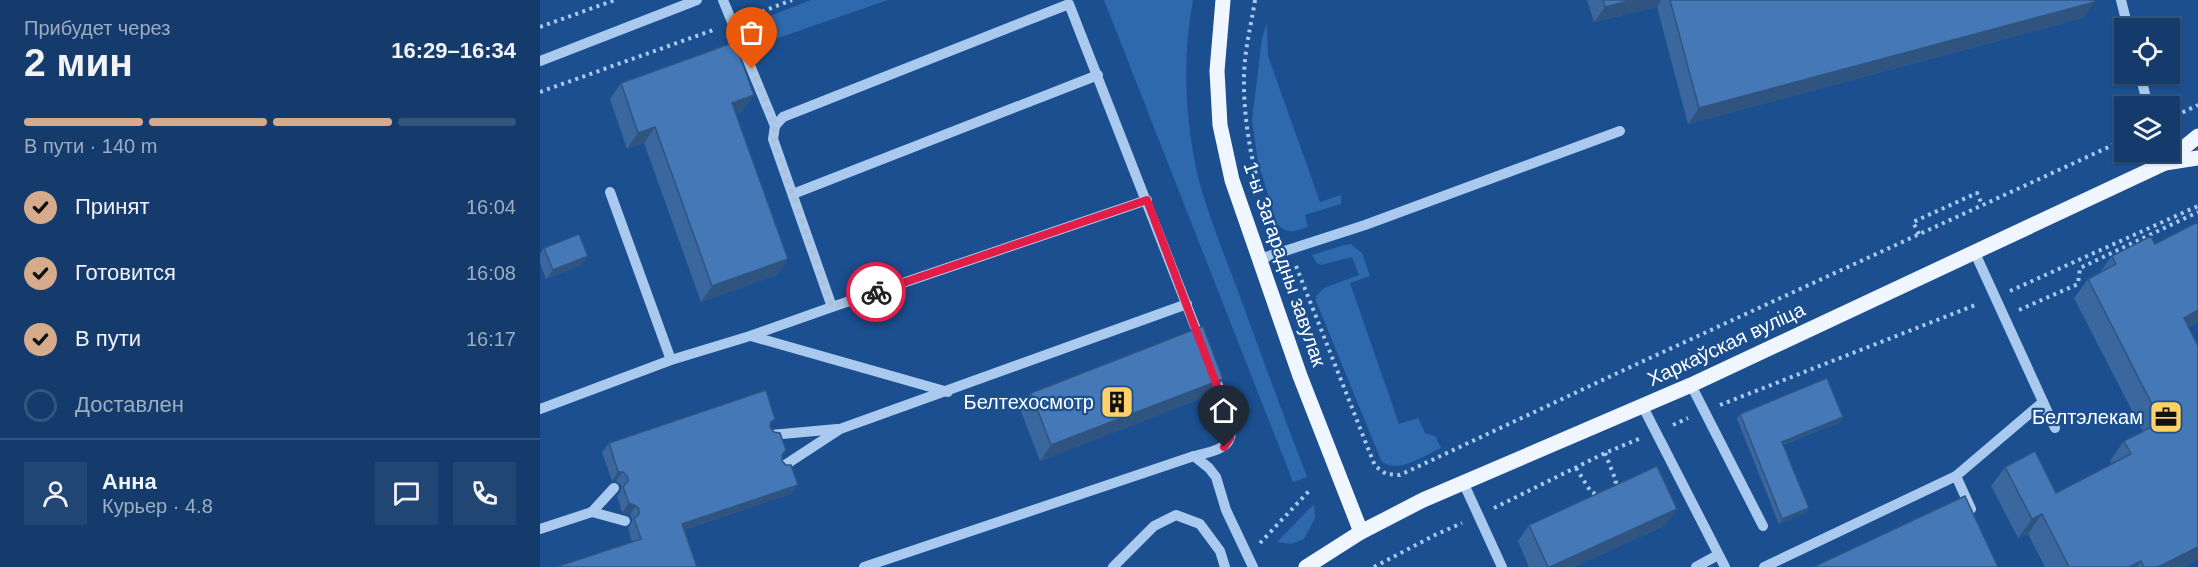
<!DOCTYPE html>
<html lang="ru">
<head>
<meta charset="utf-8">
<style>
  :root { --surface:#143b6b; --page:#214673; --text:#f1f3f6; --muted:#9dadc1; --line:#33557e; --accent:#d6ab8b }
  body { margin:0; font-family:Arial,sans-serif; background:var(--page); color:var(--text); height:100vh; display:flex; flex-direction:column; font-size:22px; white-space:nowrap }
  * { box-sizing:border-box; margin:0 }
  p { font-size:20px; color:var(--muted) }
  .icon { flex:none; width:33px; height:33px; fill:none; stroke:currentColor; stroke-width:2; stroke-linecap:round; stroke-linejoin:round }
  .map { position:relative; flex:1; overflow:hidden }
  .drawer { display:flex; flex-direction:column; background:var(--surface); width:540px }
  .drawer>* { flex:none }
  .fabs { position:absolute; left:1574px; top:18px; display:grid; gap:12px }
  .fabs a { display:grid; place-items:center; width:66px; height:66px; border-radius:0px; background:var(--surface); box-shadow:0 2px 4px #0004,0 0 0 2px var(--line); font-size:30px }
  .pin { position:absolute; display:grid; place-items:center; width:51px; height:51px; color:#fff; margin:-62px -26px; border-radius:50% 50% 50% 0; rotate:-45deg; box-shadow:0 0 6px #0007 }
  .pin .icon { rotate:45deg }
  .courier { position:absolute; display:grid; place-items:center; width:60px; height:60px; margin:-30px; border:4px solid #e11d48; border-radius:50%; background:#fff; color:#222; box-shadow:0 2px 8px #0007 }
  .summary em { font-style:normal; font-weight:700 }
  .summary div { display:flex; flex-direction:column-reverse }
  .summary { display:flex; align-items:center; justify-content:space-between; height:102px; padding:0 24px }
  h1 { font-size:39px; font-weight:700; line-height:45px }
  .bar { display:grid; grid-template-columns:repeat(4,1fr); gap:9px 6px; align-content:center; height:72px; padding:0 24px }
  .bar i { height:8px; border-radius:4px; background:var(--line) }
  .bar .selected { background:var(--accent) }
  .bar p { grid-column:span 4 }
  .line { display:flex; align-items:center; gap:15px; padding:0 24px; border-top:2px solid var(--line) }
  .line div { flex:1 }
  .round { display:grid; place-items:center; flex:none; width:63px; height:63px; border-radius:0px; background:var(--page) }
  ol { padding:0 24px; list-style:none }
  li { display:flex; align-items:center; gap:18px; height:66px }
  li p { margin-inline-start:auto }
  li .icon { padding:6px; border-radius:50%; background:var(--accent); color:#111; stroke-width:4 }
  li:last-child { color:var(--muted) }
  li i { width:33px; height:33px; border:3px solid var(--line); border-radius:50% }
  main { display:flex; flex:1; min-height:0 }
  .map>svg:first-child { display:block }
  .green { fill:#2e69ad }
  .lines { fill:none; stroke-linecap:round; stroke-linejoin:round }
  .path { stroke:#a9c9ee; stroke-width:4; stroke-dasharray:3 4.5; stroke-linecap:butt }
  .minor { stroke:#a9c9ee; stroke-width:10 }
  .major { stroke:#f0f6ff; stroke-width:15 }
  .wall { fill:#3a679d }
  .shaded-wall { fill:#305480 }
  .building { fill:#4478b7; stroke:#305480; stroke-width:1.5 }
  .done { stroke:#afc1d8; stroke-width:6; stroke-dasharray:0 10.8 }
  .route { stroke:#e11d48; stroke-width:8 }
  .labels { text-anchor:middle; stroke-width:4.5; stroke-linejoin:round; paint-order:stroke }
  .street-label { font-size:20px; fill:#fff; stroke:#1b4f8f }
  .poi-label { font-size:20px; fill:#fff; stroke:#1b4f8f; text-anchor:end }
</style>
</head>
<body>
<main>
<section class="drawer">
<div class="summary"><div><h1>2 мин</h1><p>Прибудет через</p></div><em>16:29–16:34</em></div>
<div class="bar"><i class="selected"></i><i class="selected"></i><i class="selected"></i><i></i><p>В пути · 140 m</p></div>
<ol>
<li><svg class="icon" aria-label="check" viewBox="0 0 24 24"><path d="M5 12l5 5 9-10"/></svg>Принят<p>16:04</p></li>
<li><svg class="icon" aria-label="check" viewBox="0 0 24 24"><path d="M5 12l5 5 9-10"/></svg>Готовится<p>16:08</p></li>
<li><svg class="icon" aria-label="check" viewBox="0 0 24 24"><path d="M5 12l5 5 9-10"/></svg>В пути<p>16:17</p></li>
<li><i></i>Доставлен</li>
</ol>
<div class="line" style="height:108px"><a class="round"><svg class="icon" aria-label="person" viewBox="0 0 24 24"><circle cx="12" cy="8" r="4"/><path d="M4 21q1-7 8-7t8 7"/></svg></a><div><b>Анна</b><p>Курьер · 4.8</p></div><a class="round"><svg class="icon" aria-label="chat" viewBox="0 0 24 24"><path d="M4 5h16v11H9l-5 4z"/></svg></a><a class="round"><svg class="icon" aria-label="phone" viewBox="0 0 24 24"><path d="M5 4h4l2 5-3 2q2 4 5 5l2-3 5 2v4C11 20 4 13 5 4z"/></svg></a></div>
</section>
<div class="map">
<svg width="1658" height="567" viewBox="0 0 1658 567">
  <rect width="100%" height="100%" fill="#1b4f8f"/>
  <g class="green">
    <polygon points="271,0 348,0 218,45 216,38 217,21"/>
    <path d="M 564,0 L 653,0 C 642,58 645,119 658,177 C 669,219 687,261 702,302 C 723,360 745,419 767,477 L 753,482 Z"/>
    <path d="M 727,23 L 728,56 L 780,202 L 801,195 L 801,204 L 765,215 L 768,227 C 755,231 748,235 737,224 L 718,162 L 712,120 L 722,38 Z"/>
    <path d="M 811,244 L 822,253 L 830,276 L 810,283 L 859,424 L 878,418 L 885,433 L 895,436 L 901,448 C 885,455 855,476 841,460 L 776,301 L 776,296 L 784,288 L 819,275 L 812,257 L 781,265 L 777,263 L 772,255 L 804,245 Z"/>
    <polygon points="774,504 775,518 764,539 751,544 737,542"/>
  </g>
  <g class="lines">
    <g class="path">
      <path d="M 715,0 C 712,20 707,40 705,60 C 701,102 709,153 721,193"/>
      <polyline points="208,17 252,0"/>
      <polyline points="0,27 75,0"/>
      <polyline points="0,92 176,29"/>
      <polyline points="1629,119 1658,105"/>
      <polyline points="1379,234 1373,222 1437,193 1442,205"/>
      <polyline points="756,266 835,466 846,474 860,475 1084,370 1584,140"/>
      <polyline points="1470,291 1658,206"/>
      <polyline points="1479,310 1538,284 1540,268 1658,212"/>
      <polyline points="1180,405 1438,304"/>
      <polyline points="1133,425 1148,418"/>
      <polyline points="1065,453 1076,481 1074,489"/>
      <polyline points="1036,468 1051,492 1060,496"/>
      <polyline points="954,508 1065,453 1101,438"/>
      <polyline points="720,543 769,491"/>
      <polyline points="834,567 895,535 922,523"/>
    </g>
    <g class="minor">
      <polyline points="183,0 235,126"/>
      <polyline points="1581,0 1588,28"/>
      <polyline points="0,61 157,0"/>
      <polyline points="1600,74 1608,106"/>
      <polyline points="70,192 131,360"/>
      <polyline points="253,194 558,75"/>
      <polyline points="607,200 292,307 233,139 235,126 243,117 529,4 661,342"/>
      <polyline points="1434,251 1515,428"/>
      <polyline points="720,259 825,225 1080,131"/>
      <polyline points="211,336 408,392"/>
      <path d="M 673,374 C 680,391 704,436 682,447 C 674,452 663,454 654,456 L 669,468 L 676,477 L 686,510 L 713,567"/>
      <polyline points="1151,385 1223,526"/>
      <polyline points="1102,405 1185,567"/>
      <polyline points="0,409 131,360 210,336 292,307"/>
      <polyline points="231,435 297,429"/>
      <polyline points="242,467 300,429 647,304"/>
      <polyline points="1416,476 1431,509"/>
      <polyline points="923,482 962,567"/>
      <polyline points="52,512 85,521"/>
      <polyline points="0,529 52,512 74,488"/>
      <polyline points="324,567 654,456"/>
      <polyline points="573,567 614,526 636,515 660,524 680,551 685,567"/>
      <polyline points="1156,567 1178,555"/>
      <polyline points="1224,567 1416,476 1503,402"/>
    </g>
    <g class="major">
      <polyline points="683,0 677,71 680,125 692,180 760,376 821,532"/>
      <polyline points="1625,163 1658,158"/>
      <polyline points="766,567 821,532 883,500 1151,385 1625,163 1658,136"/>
    </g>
  </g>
  <g class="wall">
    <polygon points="1047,0 1554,0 1543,18 1148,124 1117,7 1054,22"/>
    <polygon points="81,83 214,95 202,111 196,113 248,259 237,275 161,302 104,143 87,149 70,99"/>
    <polygon points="4,248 48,256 41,265 6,279 0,263 0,254"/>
    <polygon points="1572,256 1649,328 1658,559 1643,567 1505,567 1488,534 1478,538 1451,486 1465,467 1516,493 1572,464 1570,461 1584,441 1603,432 1534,298 1548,279 1560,272"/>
    <polygon points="683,379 672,394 500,461 480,409 491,393"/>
    <polygon points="1200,414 1303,417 1300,422 1243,445 1269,508 1265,513 1239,524 1197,419"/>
    <polygon points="230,426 246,450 242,457 242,461 258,485 251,494 92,542 88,528 92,522 92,519 90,515 82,513 77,496 81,490 81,485 76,481 72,481 62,452 69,443"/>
    <polygon points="989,525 1126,525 1034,567 989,567 978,541"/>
  </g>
  <g class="shaded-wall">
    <polygon points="1092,0 1121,0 1117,7 1054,22 1065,7"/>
    <polygon points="1555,2 1543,18 1148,124 1159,108"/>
    <polygon points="214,95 202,111 181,118 192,103"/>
    <polygon points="115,127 104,143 87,149 98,133"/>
    <polygon points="48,256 41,265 6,279 13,270"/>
    <polygon points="248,259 237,275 161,302 172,286"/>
    <polygon points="1658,310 1658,323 1630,337 1644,318"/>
    <polygon points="683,379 672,394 500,461 511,445"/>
    <polygon points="1303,417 1300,422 1239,446 1242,442"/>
    <polygon points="78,472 83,472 76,481 72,481"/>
    <polygon points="258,485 251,494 136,533 142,524"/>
    <polygon points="89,503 96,506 90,515 82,513"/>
    <polygon points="1269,508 1265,513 1239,524 1242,519"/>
    <polygon points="1137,509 1126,525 1034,567 1010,567"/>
    <polygon points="1502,514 1488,534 1478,538 1492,519"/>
    <polygon points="1658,547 1658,559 1643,567 1618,567"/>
    <polygon points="1601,561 1597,567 1589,567"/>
  </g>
  <g class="building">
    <polygon points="1063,0 1092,0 1065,7"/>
    <polygon points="1130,0 1554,0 1555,2 1159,108"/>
    <polygon points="195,42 214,95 192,103 248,259 172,286 115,127 98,133 81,83"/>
    <polygon points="1658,222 1658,310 1644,318 1658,346 1658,547 1618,567 1604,567 1601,561 1589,567 1529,567 1502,514 1492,519 1465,467 1495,451 1516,493 1591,454 1584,441 1621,422 1548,279 1576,264 1572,256 1611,236 1615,244"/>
    <polygon points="39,234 48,256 13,270 4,248"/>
    <polygon points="663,326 683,379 511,445 491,393"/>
    <polygon points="1287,378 1303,417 1242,442 1269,508 1242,519 1200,414"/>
    <polygon points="226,390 235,419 231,422 230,427 234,432 240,433 246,450 242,455 242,461 246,465 251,465 258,485 142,524 157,567 16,567 101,539 94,519 99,514 99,509 96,506 89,503 83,487 88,481 87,476 83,472 78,472 69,443"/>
    <polygon points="1117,466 1137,509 1010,567 1008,567 989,525"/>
    <polygon points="1425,496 1458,567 1273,567"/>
  </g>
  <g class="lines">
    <polyline class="done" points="212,69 235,126 233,139 292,307 336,292"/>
    <polyline class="route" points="336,292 607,200 692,426 690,438 684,447"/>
  </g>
  <defs>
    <g id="building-square" transform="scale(1.725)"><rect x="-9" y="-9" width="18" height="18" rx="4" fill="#ffd166" stroke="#1b4f8f"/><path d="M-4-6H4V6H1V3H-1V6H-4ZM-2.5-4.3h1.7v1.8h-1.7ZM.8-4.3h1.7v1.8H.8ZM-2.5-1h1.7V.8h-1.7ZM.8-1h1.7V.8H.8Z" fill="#111"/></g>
    <g id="office-square" transform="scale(1.725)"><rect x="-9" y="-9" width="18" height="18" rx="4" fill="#ffd166" stroke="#1b4f8f"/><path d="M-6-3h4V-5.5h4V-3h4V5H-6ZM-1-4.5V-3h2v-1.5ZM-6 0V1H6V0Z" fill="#111"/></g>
  </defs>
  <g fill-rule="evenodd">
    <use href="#building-square" x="577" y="402"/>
    <use href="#office-square" x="1626" y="417"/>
  </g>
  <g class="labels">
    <g class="street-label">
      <text transform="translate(745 264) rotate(71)" y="7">1-ы Загарадны завулак</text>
      <text transform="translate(1186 344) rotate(-25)" y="7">Харкаўская вуліца</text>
    </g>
    <g class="poi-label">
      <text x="554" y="409">Белтехосмотр</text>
      <text x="1603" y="424">Белтэлекам</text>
    </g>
  </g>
</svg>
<div class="fabs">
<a><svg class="icon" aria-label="locate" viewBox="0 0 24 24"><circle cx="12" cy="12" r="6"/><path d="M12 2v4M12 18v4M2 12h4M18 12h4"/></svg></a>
<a><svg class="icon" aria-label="layers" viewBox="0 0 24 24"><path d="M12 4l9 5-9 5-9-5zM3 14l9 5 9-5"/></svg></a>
</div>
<div class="pin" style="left:212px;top:69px;background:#ea580c"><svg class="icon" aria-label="bag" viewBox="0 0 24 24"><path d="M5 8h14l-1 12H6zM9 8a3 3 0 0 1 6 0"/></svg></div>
<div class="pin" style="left:684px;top:447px;background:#1f2937"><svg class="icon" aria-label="home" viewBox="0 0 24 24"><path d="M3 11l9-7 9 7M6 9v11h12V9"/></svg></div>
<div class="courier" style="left:336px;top:292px"><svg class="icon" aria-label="bike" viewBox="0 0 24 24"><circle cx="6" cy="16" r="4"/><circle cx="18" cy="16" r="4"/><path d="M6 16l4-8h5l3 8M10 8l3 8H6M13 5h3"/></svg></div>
</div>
</main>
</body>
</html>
